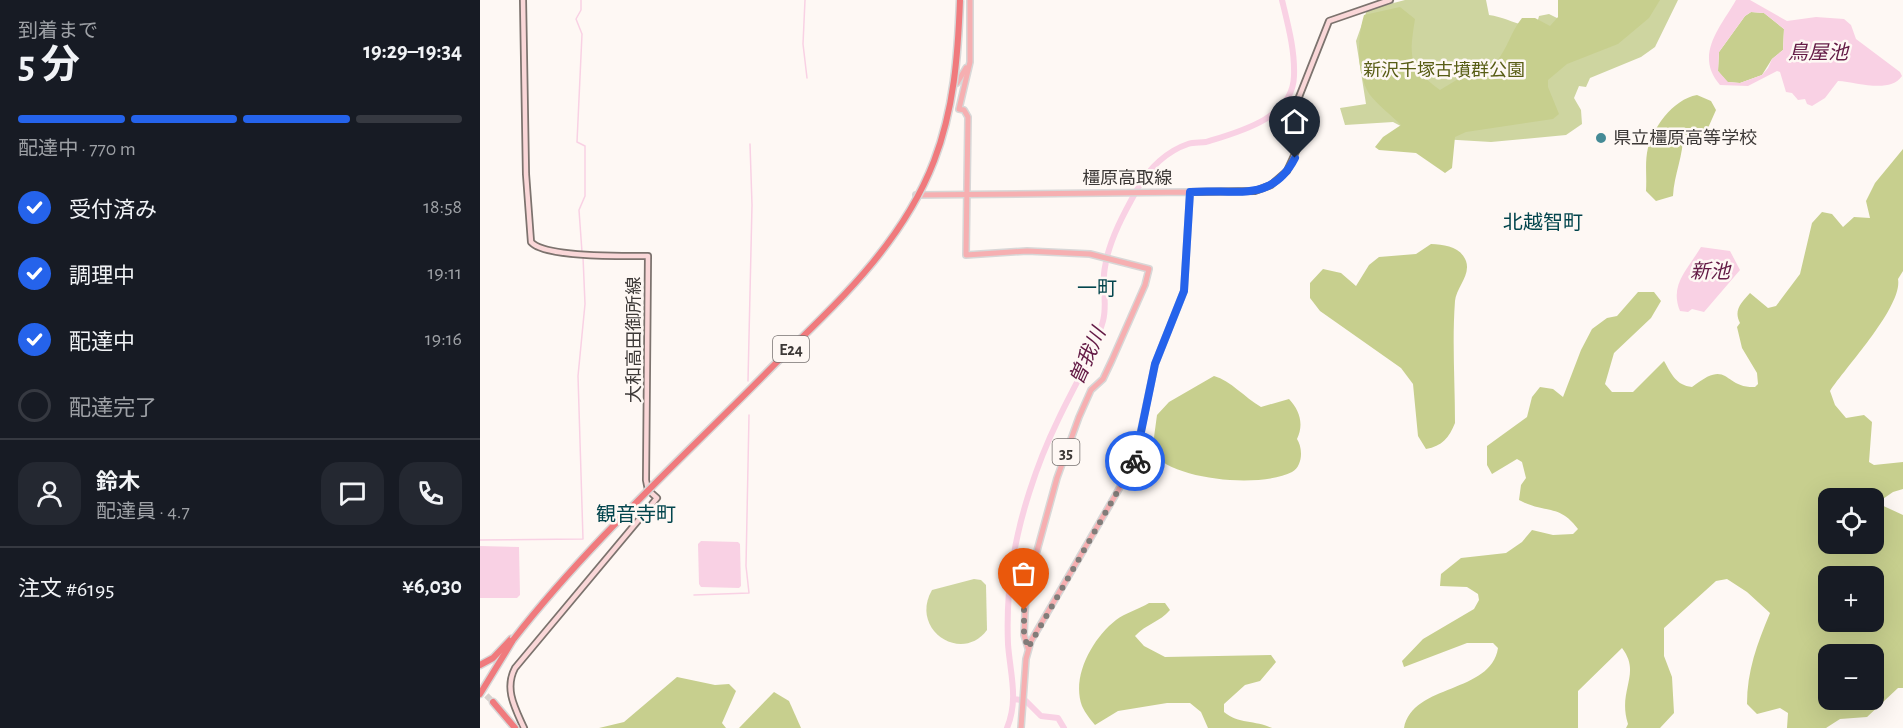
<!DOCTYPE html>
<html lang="ja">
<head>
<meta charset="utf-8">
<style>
  :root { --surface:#171b24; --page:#242831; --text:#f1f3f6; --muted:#9ea1a6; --line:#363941; --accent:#2563eb }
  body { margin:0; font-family:"Alegreya Sans","Noto Sans JP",sans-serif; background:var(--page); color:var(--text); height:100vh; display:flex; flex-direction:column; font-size:22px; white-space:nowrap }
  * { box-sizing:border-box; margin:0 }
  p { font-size:20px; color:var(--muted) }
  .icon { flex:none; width:33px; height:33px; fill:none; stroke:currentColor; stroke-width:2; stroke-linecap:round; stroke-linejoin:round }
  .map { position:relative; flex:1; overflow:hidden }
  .panel { display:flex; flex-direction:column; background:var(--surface); width:480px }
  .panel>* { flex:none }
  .buttons { position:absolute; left:1338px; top:488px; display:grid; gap:12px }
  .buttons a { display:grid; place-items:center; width:66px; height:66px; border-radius:12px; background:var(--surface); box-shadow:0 6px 24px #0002; font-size:30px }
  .pin { position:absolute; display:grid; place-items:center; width:51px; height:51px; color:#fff; margin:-62px -26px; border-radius:50% 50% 50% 0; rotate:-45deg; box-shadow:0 0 6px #0007 }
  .pin .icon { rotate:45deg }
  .courier { position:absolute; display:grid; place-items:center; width:60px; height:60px; margin:-30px; border:4px solid #2563eb; border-radius:50%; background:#fff; color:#222; box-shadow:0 2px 8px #0007 }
  .overview em { font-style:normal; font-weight:700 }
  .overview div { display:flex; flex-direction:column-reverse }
  .overview { display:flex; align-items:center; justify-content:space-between; height:102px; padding:0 18px }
  h1 { font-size:39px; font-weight:700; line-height:45px }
  .bar { display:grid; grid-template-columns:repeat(4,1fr); gap:9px 6px; align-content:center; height:72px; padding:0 18px }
  .bar i { height:8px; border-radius:4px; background:var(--line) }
  .bar .active { background:var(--accent) }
  .bar p { grid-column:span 4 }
  .line { display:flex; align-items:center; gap:15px; padding:0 18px; border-top:2px solid var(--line) }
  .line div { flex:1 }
  .round { display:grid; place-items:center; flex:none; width:63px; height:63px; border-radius:18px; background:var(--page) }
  ol { padding:0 18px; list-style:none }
  li { display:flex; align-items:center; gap:18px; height:66px }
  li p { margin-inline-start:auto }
  li .icon { padding:6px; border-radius:50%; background:var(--accent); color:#fff; stroke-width:4 }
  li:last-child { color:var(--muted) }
  li i { width:33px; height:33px; border:3px solid var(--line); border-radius:50% }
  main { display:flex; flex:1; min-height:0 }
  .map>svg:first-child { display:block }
  .green { fill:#ced5a0 }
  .forest { fill:#c7cf8e; fill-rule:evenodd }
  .water { fill:#f9d1e4; fill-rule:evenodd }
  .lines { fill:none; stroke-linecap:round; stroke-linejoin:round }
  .stream { stroke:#f9d1e4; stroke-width:1.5 }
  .river { stroke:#f9d1e4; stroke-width:6 }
  .motorway-tunnel { stroke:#d7d2ce; stroke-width:6; stroke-dasharray:6 3; stroke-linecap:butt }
  .secondary-casing { stroke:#7c736e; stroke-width:8 }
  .primary-casing { stroke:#d8d7d7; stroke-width:8 }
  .motorway-casing { stroke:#d8d7d7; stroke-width:9 }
  .secondary { stroke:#fad7d8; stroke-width:4.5 }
  .primary { stroke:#f6afb1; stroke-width:5 }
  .motorway { stroke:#f07a7d; stroke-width:6 }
  .motorway-bridge-casing { stroke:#d8d7d7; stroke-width:9; stroke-linecap:butt }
  .motorway-bridge { stroke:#f07a7d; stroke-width:6 }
  .done { stroke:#817c79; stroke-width:6; stroke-dasharray:0 10.8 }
  .route { stroke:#2563eb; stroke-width:8 }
  .poi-dot { fill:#458b96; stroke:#fef8f4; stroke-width:2 }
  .labels { text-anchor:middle; stroke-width:5; stroke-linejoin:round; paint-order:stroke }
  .shield { fill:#fef8f4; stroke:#777270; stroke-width:1.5 }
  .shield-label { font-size:16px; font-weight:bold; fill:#3d3937 }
  .park-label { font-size:18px; fill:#585d15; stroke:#fef8f4 }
  .poi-label { font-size:18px; fill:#3d3937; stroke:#fef8f4; text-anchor:start }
  .street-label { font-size:18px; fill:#3d3937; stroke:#fef8f4 }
  .water-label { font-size:20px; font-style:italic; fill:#631a45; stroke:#fef8f4 }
  .neighbourhood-label { font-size:20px; fill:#03454d; stroke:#fef8f4 }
</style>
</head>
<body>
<main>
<section class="panel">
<div class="overview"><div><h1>5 分</h1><p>到着まで</p></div><em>19:29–19:34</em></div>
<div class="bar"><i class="active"></i><i class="active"></i><i class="active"></i><i></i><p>配達中 · 770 m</p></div>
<ol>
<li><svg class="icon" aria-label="check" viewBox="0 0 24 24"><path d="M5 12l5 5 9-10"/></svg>受付済み<p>18:58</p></li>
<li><svg class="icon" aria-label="check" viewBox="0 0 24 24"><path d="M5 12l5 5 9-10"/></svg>調理中<p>19:11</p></li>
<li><svg class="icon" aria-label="check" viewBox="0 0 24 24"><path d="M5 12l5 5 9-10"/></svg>配達中<p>19:16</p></li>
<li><i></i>配達完了</li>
</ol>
<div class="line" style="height:108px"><a class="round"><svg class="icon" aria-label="person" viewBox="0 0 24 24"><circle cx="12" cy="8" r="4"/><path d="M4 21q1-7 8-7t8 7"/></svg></a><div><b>鈴木</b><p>配達員 · 4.7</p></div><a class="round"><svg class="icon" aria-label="chat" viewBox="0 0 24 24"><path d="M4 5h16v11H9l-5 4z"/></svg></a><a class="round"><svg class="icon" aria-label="phone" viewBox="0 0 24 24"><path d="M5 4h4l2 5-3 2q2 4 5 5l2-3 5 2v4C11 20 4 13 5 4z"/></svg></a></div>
<div class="line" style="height:78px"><div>注文 #6195</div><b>¥6,030</b></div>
</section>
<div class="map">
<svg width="1423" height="728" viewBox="0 0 1423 728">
  <rect width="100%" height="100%" fill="#fef8f4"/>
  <g class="green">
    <path d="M 925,0 L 1006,0 L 1009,15 C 1025,17 1038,26 1056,27 L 1059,16 L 1069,14 L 1079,19 L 1087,0 L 1198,0 L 1175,47 L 1161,57 L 1110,78 L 1106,87 L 1099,86 L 1094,98 L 1101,110 L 1102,124 L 1086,135 L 1011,142 L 944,138 L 913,122 L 865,125 L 860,108 L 886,104 L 876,41 L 887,10 Z"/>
    <path d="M 494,579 L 501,580 L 506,585 L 507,630 C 482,664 429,630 452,590 Z"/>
  </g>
  <g class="forest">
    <path d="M 1078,0 L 1180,0 L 1169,18 L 1138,44 L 1087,64 L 1068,80 L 1068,87 L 1079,114 L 1073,119 L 986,132 L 975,137 L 972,168 L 965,173 L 936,153 L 899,150 L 895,147 L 903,137 L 921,125 C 911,115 899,106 890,95 C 876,74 877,38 884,15 L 920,7 L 935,19 C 929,58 928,66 960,90 L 1006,62 L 1016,62 C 1028,48 1030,33 1042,18 L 1055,18 L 1070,26 L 1078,17 Z"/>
    <polygon points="1271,12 1284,13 1304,29 1303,50 1292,59 1282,75 1260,83 1247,82 1238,71 1239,52 1265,16"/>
    <path d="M 1217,95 L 1231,101 L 1236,110 L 1224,137 L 1214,139 L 1203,133 C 1204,155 1194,174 1193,196 L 1176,201 L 1166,191 C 1167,178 1165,165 1167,153 C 1171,129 1193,99 1217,95 Z"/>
    <path d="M 1423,149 L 1423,271 L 1418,279 C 1423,306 1366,367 1350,391 L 1355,405 L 1366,418 L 1384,415 L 1392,422 L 1389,462 L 1394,465 L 1423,462 L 1423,489 L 1413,492 L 1397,503 L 1423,515 L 1423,688 L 1418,688 L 1387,717 L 1360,719 L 1346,728 L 1307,728 L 1308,713 L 1300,708 L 1277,714 L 1267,704 C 1267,671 1277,644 1290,613 L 1267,592 L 1247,579 L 1236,581 L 1184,628 L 1184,656 L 1192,677 L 1194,713 L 1180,728 L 1146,728 L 1148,724 C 1137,690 1162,674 1142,648 L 1098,691 L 1098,728 L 924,728 C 933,683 1011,694 1018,648 L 1013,643 L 987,643 L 924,667 L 922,661 L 943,639 L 994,609 L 999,600 L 998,594 L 987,587 L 960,586 L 961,574 L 981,558 L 1026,553 L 1042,542 L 1052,530 L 1073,535 L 1093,534 L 1098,529 C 1079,503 1064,514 1039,500 L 1041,485 L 1046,478 L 1042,462 L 1037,459 L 1012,474 L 1007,465 L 1007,446 L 1047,417 L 1052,397 L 1060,387 L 1073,389 L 1083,397 L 1101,350 L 1112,329 L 1127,318 L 1137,316 L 1158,292 L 1174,292 L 1181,301 L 1171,318 L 1134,353 L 1125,384 L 1132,392 L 1153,392 L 1184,361 C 1192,375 1196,385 1212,387 C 1250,357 1242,388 1275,387 L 1278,384 L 1277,373 L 1262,348 L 1257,327 L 1260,323 C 1253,310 1262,302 1270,293 L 1288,308 L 1296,306 L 1320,274 L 1332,223 L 1342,212 L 1352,214 L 1363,227 L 1374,217 L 1390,218 L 1386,201 L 1395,183 ZM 1348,498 L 1394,498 L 1394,543 L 1348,543 ZM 1348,576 L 1394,576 L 1394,621 L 1348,621 ZM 1348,654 L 1394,654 L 1394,699 L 1348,699 Z"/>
    <path d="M 951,244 C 965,245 980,246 986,261 C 991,275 976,288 975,301 C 972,342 975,382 975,423 C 969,438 962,446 946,449 L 938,436 L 933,384 L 921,368 L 840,311 L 830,298 L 830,283 L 843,269 L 861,273 L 876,286 L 889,265 L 899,257 L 936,254 Z"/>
    <path d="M 734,376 C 751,381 764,397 781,407 L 809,399 C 820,411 824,424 817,439 C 823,448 823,466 812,472 C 782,488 692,481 672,452 L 677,415 L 689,402 Z"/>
    <path d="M 669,603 L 685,603 L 690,610 C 680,622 666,624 655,636 L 664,646 L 685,657 L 791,655 L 796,662 L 780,681 L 765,685 L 744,704 L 744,712 C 758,724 775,720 792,728 L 728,728 L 721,712 L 710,703 L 687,703 L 638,711 L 615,725 C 611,720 605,713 602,706 C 591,676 613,638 636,620 C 645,613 659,609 669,603 Z"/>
    <polygon points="197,677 235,685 249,684 256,691 242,723 246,728 119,728 144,722"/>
    <polygon points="294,692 309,701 321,728 259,728"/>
  </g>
  <g class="water">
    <path d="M 1256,0 L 1270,0 L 1307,21 L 1336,17 L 1364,19 L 1371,25 L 1376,39 L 1420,72 L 1422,76 C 1410,94 1377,82 1358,81 L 1345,98 L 1332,106 L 1327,104 L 1325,99 L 1318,100 L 1312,93 L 1306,92 L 1300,72 L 1297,71 L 1268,86 L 1240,85 C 1214,55 1240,28 1256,0 ZM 1271,12 L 1284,13 L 1304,29 L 1303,50 L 1292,59 L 1288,68 L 1282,75 L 1260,83 L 1248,82 L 1238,71 L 1239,52 L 1265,16 Z"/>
    <path d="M 1221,247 L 1250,251 L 1260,270 L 1224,312 L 1212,309 L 1208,312 L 1200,311 C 1189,285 1208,269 1221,247 Z"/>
    <polygon points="221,541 258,542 260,544 261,586 259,588 221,587 219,584 218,544"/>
    <polygon points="0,546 39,547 40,595 37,598 0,598"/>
  </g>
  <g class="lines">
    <g class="stream">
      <polyline points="101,0 101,10 96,19 102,34 97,142 105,146 105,196 99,210 102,252"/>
      <polyline points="325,0 323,44 327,78"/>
      <polyline points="268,381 272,205 270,144"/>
      <polyline points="0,540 103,539 98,376 105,304 103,257"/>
      <polyline points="214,595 269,593 266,566 269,415"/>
    </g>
    <g class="river">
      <polyline points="534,699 546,701 561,716 578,718 584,728"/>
      <path d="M 527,728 C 539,699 530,673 528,644 C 527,618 528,592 532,567 C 538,520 557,463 578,420 C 593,388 613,356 623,321 C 628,302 621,285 625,267 C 629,240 645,211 658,188 C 669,168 687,151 708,144 C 714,142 720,143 726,142 C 759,132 813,118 814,76 C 815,50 808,25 802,0"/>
    </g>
    <polyline class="motorway-tunnel" points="0,689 13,702"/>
    <g class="secondary-casing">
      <g id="secondary">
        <path d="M 43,0 L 46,174 L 51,242 C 65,258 145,256 168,256 L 166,480 L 168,490 L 177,498 L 35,668 C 24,689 35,708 44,728"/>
        <polyline points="710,192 775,191 791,185 807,171 818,147 817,102 849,21 910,0"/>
      </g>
    </g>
    <g class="primary-casing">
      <g id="primary">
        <polyline points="490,0 490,62 479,109 484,110 488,117 486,255 547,251 610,254 669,269 665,285 632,360 623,379 611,390 599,417 577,478 546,591 544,635 548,648"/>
        <polyline points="477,83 486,68"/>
        <polyline points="436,195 710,192 704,291 675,364 654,463 551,641 546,659 541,728"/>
      </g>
    </g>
    <g class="motorway-casing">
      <g id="motorway">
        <polyline points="0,665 13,658 31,639"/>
        <polyline points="0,694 33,640"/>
        <polyline points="13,702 35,728"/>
      </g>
    </g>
    <use href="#secondary" class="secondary"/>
    <use href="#primary" class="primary"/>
    <use href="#motorway" class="motorway"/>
    <g class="motorway-bridge-casing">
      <path id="motorway-bridge" d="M 33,640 C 110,541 208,453 296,363 C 358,302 422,244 454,161 C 474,109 478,55 480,0"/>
    </g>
    <use href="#motorway-bridge" class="motorway-bridge"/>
  </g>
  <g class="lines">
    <polyline class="done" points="544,610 544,635 548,648 655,461"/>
    <path class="route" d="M 655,461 L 675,364 L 704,291 L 710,192 C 752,188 791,205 815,158"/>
  </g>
  <circle class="poi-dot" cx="1121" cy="138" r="6"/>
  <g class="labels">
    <g class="shield">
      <rect x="293" y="336" width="36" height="26" rx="4.5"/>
      <rect x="572.5" y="439" width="27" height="26" rx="4.5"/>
    </g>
    <g class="shield-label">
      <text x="311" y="355">E24</text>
      <text x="586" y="458">35</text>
    </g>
    <g class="park-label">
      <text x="964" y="76">新沢千塚古墳群公園</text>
    </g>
    <g class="poi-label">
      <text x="1133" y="144">県立橿原高等学校</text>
    </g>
    <g class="street-label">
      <text x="647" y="184">橿原高取線</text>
      <text transform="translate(154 340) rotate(-90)" y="6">大和高田御所線</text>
    </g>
    <g class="water-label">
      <text x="1338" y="59">鳥屋池</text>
      <text x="1230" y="278">新池</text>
      <text transform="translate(607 356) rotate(-66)" y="7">曽我川</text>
    </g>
    <g class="neighbourhood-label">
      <text x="1063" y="229">北越智町</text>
      <text x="617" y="295">一町</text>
      <text x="156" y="521">観音寺町</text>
    </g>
  </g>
</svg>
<div class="buttons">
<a><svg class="icon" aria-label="locate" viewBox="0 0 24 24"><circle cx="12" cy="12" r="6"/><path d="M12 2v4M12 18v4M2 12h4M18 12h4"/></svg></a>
<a>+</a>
<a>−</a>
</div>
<div class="pin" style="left:544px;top:610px;background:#ea580c"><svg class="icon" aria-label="bag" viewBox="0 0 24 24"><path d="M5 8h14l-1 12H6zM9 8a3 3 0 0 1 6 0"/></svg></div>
<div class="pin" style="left:815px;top:158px;background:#1f2937"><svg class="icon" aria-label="home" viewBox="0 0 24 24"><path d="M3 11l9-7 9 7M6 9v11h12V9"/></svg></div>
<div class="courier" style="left:655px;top:461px"><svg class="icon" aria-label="bike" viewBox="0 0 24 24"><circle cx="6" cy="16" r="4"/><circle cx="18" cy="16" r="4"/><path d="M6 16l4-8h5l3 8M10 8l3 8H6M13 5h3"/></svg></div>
</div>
</main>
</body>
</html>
